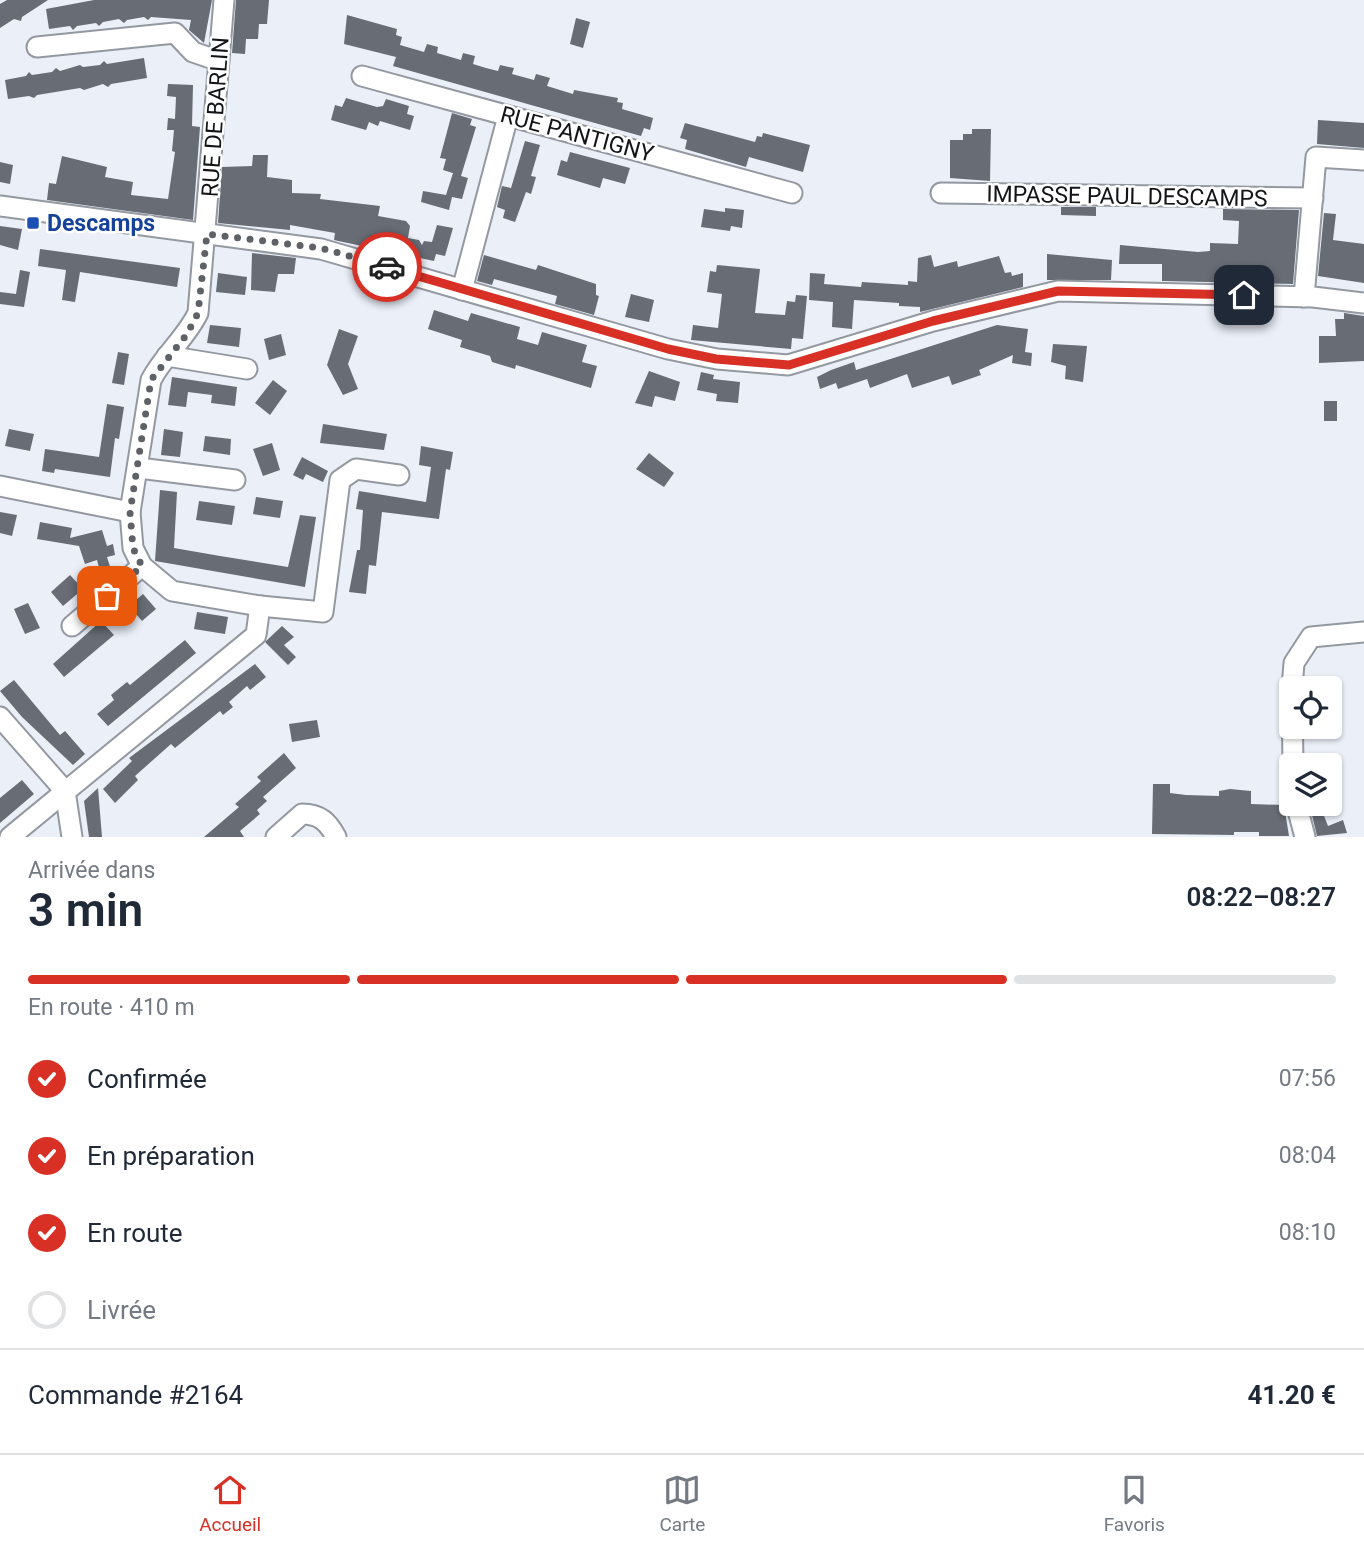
<!DOCTYPE html>
<html lang="fr">
<head>
<meta charset="utf-8">
<style>
  :root { --surface:#fff; --page:#f6f6f7; --text:#1f2937; --muted:#747a83; --line:#e0e1e3; --accent:#d93025 }
  body { margin:0; font-family:Roboto,sans-serif; background:var(--page); color:var(--text); height:100vh; display:flex; flex-direction:column; font-size:26px; white-space:nowrap }
  * { box-sizing:border-box; margin:0 }
  p { font-size:23px; color:var(--muted) }
  .icon { flex:none; width:38px; height:38px; fill:none; stroke:currentColor; stroke-width:2; stroke-linecap:round; stroke-linejoin:round }
  .map { position:relative; height:837px; overflow:hidden }
  .side { display:flex; flex-direction:column; background:var(--surface); flex:1 }
  .side>* { flex:none }
  .tools { position:absolute; left:1279px; top:676px; display:grid; gap:14px }
  .tools a { display:grid; place-items:center; width:63px; height:63px; border-radius:7px; background:var(--surface); box-shadow:0 2px 5px #0004; font-size:35px }
  .pin { position:absolute; display:grid; place-items:center; width:60px; height:60px; color:#fff; margin:-30px; border-radius:14px; box-shadow:0 4px 10px #0006 }
  .courier { position:absolute; display:grid; place-items:center; width:70px; height:70px; margin:-35px; border:5px solid #d93025; border-radius:50%; background:#fff; color:#222; box-shadow:0 2px 9px #0007 }
  .overview em { font-style:normal; font-weight:600 }
  .overview div { display:flex; flex-direction:column-reverse }
  .overview { display:flex; align-items:center; justify-content:space-between; height:119px; padding:0 28px }
  h1 { font-size:46px; font-weight:600; line-height:52px }
  .bar { display:grid; grid-template-columns:repeat(4,1fr); gap:10px 7px; align-content:center; height:84px; padding:0 28px }
  .bar i { height:9px; border-radius:5px; background:var(--line) }
  .bar .on { background:var(--accent) }
  .bar p { grid-column:span 4 }
  .line { display:flex; align-items:center; gap:18px; padding:0 28px; border-top:2px solid var(--line) }
  .line div { flex:1 }
  ol { padding:0 28px; list-style:none }
  li { display:flex; align-items:center; gap:21px; height:77px }
  li p { margin-inline-start:auto }
  li .icon { padding:7px; border-radius:50%; background:var(--accent); color:#fff; stroke-width:4 }
  li:last-child { color:var(--muted) }
  li i { width:38px; height:38px; border:4px solid var(--line); border-radius:50% }
  .tabs { display:flex; justify-content:space-around; align-items:center; height:98px; border-top:2px solid var(--line); background:var(--surface); font-size:19px; color:var(--muted) }
  .tabs a { display:grid; justify-items:center; gap:4px }
  .tabs .on { color:var(--accent) }
  .map>svg:first-child { display:block }
  .building { fill:#686d75 }
  .lines { fill:none; stroke-linecap:round; stroke-linejoin:round }
  .minor-casing { stroke:#9499a1; stroke-width:23 }
  .minor { stroke:#fff; stroke-width:19 }
  .done { stroke:#5e6166; stroke-width:7; stroke-dasharray:0 12.6 }
  .route { stroke:#d93025; stroke-width:9 }
  .transit-dot { fill:#1a4fb4; stroke:#fff; stroke-width:2.5 }
  .labels { text-anchor:middle; stroke-width:5; stroke-linejoin:round; paint-order:stroke }
  .street-label { font-size:23px; fill:#121417; stroke:#fff }
  .transit-label { font-size:23px; font-weight:bold; fill:#164399; stroke:#fff; text-anchor:start }
</style>
</head>
<body>
<div class="map">
<svg width="1364" height="837" viewBox="0 0 1364 837">
  <rect width="100%" height="100%" fill="#eaeff8"/>
  <g class="building">
    <polygon points="7,0 48,0 22,17 21,21 14,19 0,28 0,4"/>
    <polygon points="94,0 212,0 204,43 189,30 191,20 151,17 148,20 144,17 127,20 124,23 119,19 103,22 99,26 96,23 77,26 73,30 70,26 49,29 46,9"/>
    <polygon points="236,0 269,0 267,24 259,24 258,39 246,39 245,54 232,53"/>
    <polygon points="347,15 397,29 396,35 402,37 400,45 424,52 427,44 438,47 437,53 461,60 463,53 475,56 473,64 486,68 498,71 500,65 514,68 512,74 534,80 536,74 550,78 547,86 573,94 574,90 618,98 617,102 623,103 622,109 653,118 650,130 644,128 641,136 393,66 396,57 344,44"/>
    <polygon points="576,18 590,22 583,48 570,44"/>
    <polygon points="144,58 147,78 111,84 108,87 103,84 84,90 80,88 37,95 34,98 29,96 8,99 5,80 26,76 29,72 32,75 52,72 56,68 60,71 80,65 83,67 100,65 104,61 107,64"/>
    <polygon points="168,84 193,85 192,126 200,127 193,220 47,200 49,183 56,184 62,156 107,167 105,177 133,182 131,195 168,199 175,152 172,151 174,130 167,130 168,118 175,119 176,97 167,96"/>
    <polygon points="346,98 377,107 383,106 386,99 409,106 407,114 414,116 410,130 380,121 378,126 369,122 366,130 331,120 335,105 342,107"/>
    <polygon points="452,113 472,119 470,125 476,127 461,176 468,178 462,199 452,197 449,210 421,202 423,191 446,195 453,173 456,174 443,170 446,159 440,158"/>
    <polygon points="1318,120 1364,123 1364,148 1317,144"/>
    <polygon points="685,123 755,142 757,136 762,137 763,133 810,145 803,172 749,157 746,167 685,149 687,140 680,138"/>
    <polygon points="972,129 991,129 990,181 950,178 950,140 963,140 963,134 972,134"/>
    <polygon points="525,141 540,145 531,176 536,177 531,194 526,192 515,222 503,218 505,210 497,207 502,186 511,188"/>
    <polygon points="570,152 630,168 625,184 603,178 600,188 557,175 561,160 567,162"/>
    <polygon points="253,155 268,155 267,177 292,180 292,193 321,194 320,199 380,206 378,216 406,221 410,226 408,238 419,240 422,245 424,241 432,242 437,225 453,228 445,256 436,254 434,261 343,242 334,240 335,233 290,225 290,230 218,223 222,167 252,166"/>
    <polygon points="0,162 13,165 10,184 0,182"/>
    <polygon points="1061,207 1096,207 1096,216 1061,215"/>
    <polygon points="725,208 744,210 742,228 731,226 730,231 701,227 704,209 725,212"/>
    <polygon points="1223,209 1299,210 1293,284 1162,281 1162,264 1119,264 1120,245 1198,252 1210,251 1210,243 1238,244 1239,221 1223,220"/>
    <polygon points="1324,213 1336,214 1333,240 1364,244 1364,283 1318,276"/>
    <polygon points="0,226 22,229 18,250 0,245"/>
    <polygon points="40,249 180,268 177,287 80,272 75,302 62,300 66,270 38,266"/>
    <polygon points="252,253 296,258 294,274 278,274 275,292 251,290"/>
    <polygon points="1047,254 1112,260 1111,280 1047,280"/>
    <polygon points="484,255 536,270 538,265 596,284 596,295 599,296 594,315 555,304 557,296 494,279 492,285 477,281"/>
    <polygon points="931,255 934,267 957,261 958,267 999,256 1005,273 1011,272 1012,276 1023,273 1023,287 920,312 920,307 899,306 899,303 854,300 852,329 832,327 833,302 809,300 810,273 825,274 824,284 861,287 862,282 908,285 908,281 917,282 918,258"/>
    <polygon points="717,265 760,269 755,313 785,315 787,301 795,302 796,295 807,296 803,339 792,338 791,349 691,340 693,325 718,328 722,294 707,292 710,271 716,272"/>
    <polygon points="20,270 30,272 24,307 0,304 0,292 16,294"/>
    <polygon points="218,273 247,277 245,295 216,292"/>
    <polygon points="631,294 654,300 649,322 625,317"/>
    <polygon points="434,310 468,321 471,313 520,327 517,339 538,345 542,332 587,345 582,362 597,366 591,388 516,365 515,369 492,362 490,356 460,347 462,340 428,329"/>
    <polygon points="1344,313 1364,316 1364,361 1319,363 1319,336 1336,336 1335,319 1344,319"/>
    <polygon points="210,325 241,328 239,347 207,343"/>
    <polygon points="997,325 1028,329 1025,352 1032,353 1031,366 1012,363 1013,355 979,370 981,375 952,385 949,376 912,388 907,374 870,388 867,379 838,389 836,383 820,389 817,377 831,370 854,362 856,370"/>
    <polygon points="339,329 358,336 348,364 358,389 343,395 327,365"/>
    <polygon points="281,334 286,355 269,360 264,339"/>
    <polygon points="1053,344 1087,346 1083,382 1065,379 1066,366 1051,362"/>
    <polygon points="118,352 129,354 124,385 112,383"/>
    <polygon points="649,371 680,382 675,401 655,396 652,407 635,403"/>
    <polygon points="701,372 714,375 713,379 740,382 738,403 716,401 717,394 697,390"/>
    <polygon points="172,377 237,387 235,406 211,403 212,395 188,392 186,407 168,405"/>
    <polygon points="273,380 287,391 270,415 255,403"/>
    <rect x="1324" y="401" width="13" height="20"/>
    <polygon points="107,404 124,407 119,439 115,438 110,477 55,469 54,473 42,471 45,449 99,457"/>
    <polygon points="323,424 387,434 384,450 320,443"/>
    <polygon points="9,429 34,434 30,451 5,446"/>
    <polygon points="164,429 183,432 180,457 161,455"/>
    <polygon points="205,436 231,439 230,455 203,451"/>
    <polygon points="272,443 280,470 263,476 253,449"/>
    <polygon points="421,446 453,452 450,470 446,469 439,519 382,512 376,566 369,565 366,594 349,592 357,550 360,550 363,510 356,509 359,491 426,502 431,467 419,465"/>
    <polygon points="649,453 674,473 664,487 636,469"/>
    <polygon points="302,457 328,471 323,482 306,474 303,480 293,475"/>
    <polygon points="160,490 177,492 174,548 220,556 288,567 300,515 316,517 305,587 155,561"/>
    <polygon points="256,497 283,501 280,518 253,514"/>
    <polygon points="199,501 235,506 232,525 196,520"/>
    <polygon points="0,512 17,515 12,536 0,533"/>
    <polygon points="40,522 72,528 70,538 102,530 107,546 113,544 115,555 107,557 111,570 105,581 103,583 97,560 85,564 79,546 37,539"/>
    <polygon points="70,575 83,589 63,606 51,592"/>
    <polygon points="143,594 156,609 142,621 129,606"/>
    <polygon points="28,603 40,628 25,634 14,609"/>
    <polygon points="197,612 228,617 225,634 194,629"/>
    <polygon points="101,621 114,635 64,677 53,664"/>
    <polygon points="282,626 294,637 284,645 296,657 288,665 265,642"/>
    <polygon points="185,640 196,653 108,726 97,714 114,700 111,695 127,682 130,685"/>
    <polygon points="255,664 266,677 250,690 247,686 229,702 233,707 223,715 220,711 175,748 171,744 135,776 138,780 115,803 103,789 132,761 129,758"/>
    <polygon points="14,680 60,735 65,731 85,754 73,765 22,717 0,691"/>
    <polygon points="317,720 320,737 292,742 289,724"/>
    <polygon points="284,753 296,768 263,797 267,801 257,810 260,814 240,831 244,837 204,837 239,807 235,804 261,781 257,777"/>
    <polygon points="22,780 34,794 0,823 0,798"/>
    <polygon points="1153,784 1170,784 1170,793 1186,795 1219,796 1219,791 1230,789 1251,791 1251,804 1284,805 1289,836 1259,836 1259,832 1234,832 1234,835 1152,834"/>
    <polygon points="98,788 102,837 89,837 84,801"/>
    <polygon points="1309,803 1319,803 1328,826 1343,820 1347,833 1317,836"/>
  </g>
  <g class="lines">
    <g class="minor-casing">
      <g id="minor">
        <path d="M 224,0 L 198,313 C 186,338 164,355 151,380 L 130,512 L 133,548 L 142,566 L 172,591 L 260,606 L 323,612 L 340,480 L 356,469 L 399,475"/>
        <polyline points="37,47 175,33 193,52 219,61"/>
        <polyline points="362,76 792,193"/>
        <polyline points="941,193 1313,198"/>
        <polyline points="0,206 321,249 668,349 717,359 788,365 933,321 1058,291 1313,297 1364,303"/>
        <polyline points="462,290 508,116"/>
        <polyline points="1304,297 1316,157 1364,160"/>
        <polyline points="167,356 247,369"/>
        <polyline points="139,468 235,480"/>
        <polyline points="0,486 130,512"/>
        <polyline points="72,626 142,566"/>
        <polyline points="1292,688 1294,663 1311,637 1364,632"/>
        <polyline points="1292,692 1293,765"/>
        <polyline points="0,717 65,791 72,837"/>
        <polyline points="1296,803 1305,837"/>
        <polyline points="10,837 256,635 260,606"/>
        <path d="M 276,837 L 302,814 C 320,814 328,822 336,837"/>
      </g>
    </g>
    <use href="#minor" class="minor"/>
  </g>
  <g class="lines">
    <polyline class="done" points="107,596 142,566 133,548 130,512 151,380 187,334 198,313 207,234 321,248 387,267"/>
    <polyline class="route" points="387,267 668,349 716,359 789,365 933,321 1058,291 1244,295"/>
  </g>
  <rect class="transit-dot" x="26" y="216" width="14" height="14" rx="3.5"/>
  <g class="labels">
    <g class="street-label">
      <text transform="translate(215 117) rotate(-86)" y="8">RUE DE BARLIN</text>
      <text transform="translate(577 134) rotate(15)" y="8">RUE PANTIGNY</text>
      <text transform="translate(1127 196) rotate(1)" y="8">IMPASSE PAUL DESCAMPS</text>
    </g>
    <g class="transit-label">
      <text x="47" y="231">Descamps</text>
    </g>
  </g>
</svg>
<div class="tools">
<a><svg class="icon" aria-label="locate" viewBox="0 0 24 24"><circle cx="12" cy="12" r="6"/><path d="M12 2v4M12 18v4M2 12h4M18 12h4"/></svg></a>
<a><svg class="icon" aria-label="layers" viewBox="0 0 24 24"><path d="M12 4l9 5-9 5-9-5zM3 14l9 5 9-5"/></svg></a>
</div>
<div class="pin" style="left:107px;top:596px;background:#ea580c"><svg class="icon" aria-label="bag" viewBox="0 0 24 24"><path d="M5 8h14l-1 12H6zM9 8a3 3 0 0 1 6 0"/></svg></div>
<div class="pin" style="left:1244px;top:295px;background:#1f2937"><svg class="icon" aria-label="home" viewBox="0 0 24 24"><path d="M3 11l9-7 9 7M6 9v11h12V9"/></svg></div>
<div class="courier" style="left:387px;top:267px"><svg class="icon" aria-label="car" viewBox="0 0 24 24"><path d="M5 17H2v-5l4-1 3-4h7l3 4 3 1v5h-3M9 17h6M6 11h13"/><circle cx="7" cy="17" r="2"/><circle cx="17" cy="17" r="2"/></svg></div>
</div>
<section class="side">
<div class="overview"><div><h1>3 min</h1><p>Arrivée dans</p></div><em>08:22–08:27</em></div>
<div class="bar"><i class="on"></i><i class="on"></i><i class="on"></i><i></i><p>En route · 410 m</p></div>
<ol>
<li><svg class="icon" aria-label="check" viewBox="0 0 24 24"><path d="M5 12l5 5 9-10"/></svg>Confirmée<p>07:56</p></li>
<li><svg class="icon" aria-label="check" viewBox="0 0 24 24"><path d="M5 12l5 5 9-10"/></svg>En préparation<p>08:04</p></li>
<li><svg class="icon" aria-label="check" viewBox="0 0 24 24"><path d="M5 12l5 5 9-10"/></svg>En route<p>08:10</p></li>
<li><i></i>Livrée</li>
</ol>
<div class="line" style="height:91px"><div>Commande #2164</div><b>41.20 €</b></div>
</section>
<nav class="tabs">
<a class="on"><svg class="icon" aria-label="home" viewBox="0 0 24 24"><path d="M3 11l9-7 9 7M6 9v11h12V9"/></svg>Accueil</a>
<a><svg class="icon" aria-label="map" viewBox="0 0 24 24"><path d="M3 6l6-2 6 2 6-2v14l-6 2-6-2-6 2zM9 4v14M15 6v14"/></svg>Carte</a>
<a><svg class="icon" aria-label="saved" viewBox="0 0 24 24"><path d="M7 4h10v16l-5-4-5 4z"/></svg>Favoris</a>
</nav>
</body>
</html>
